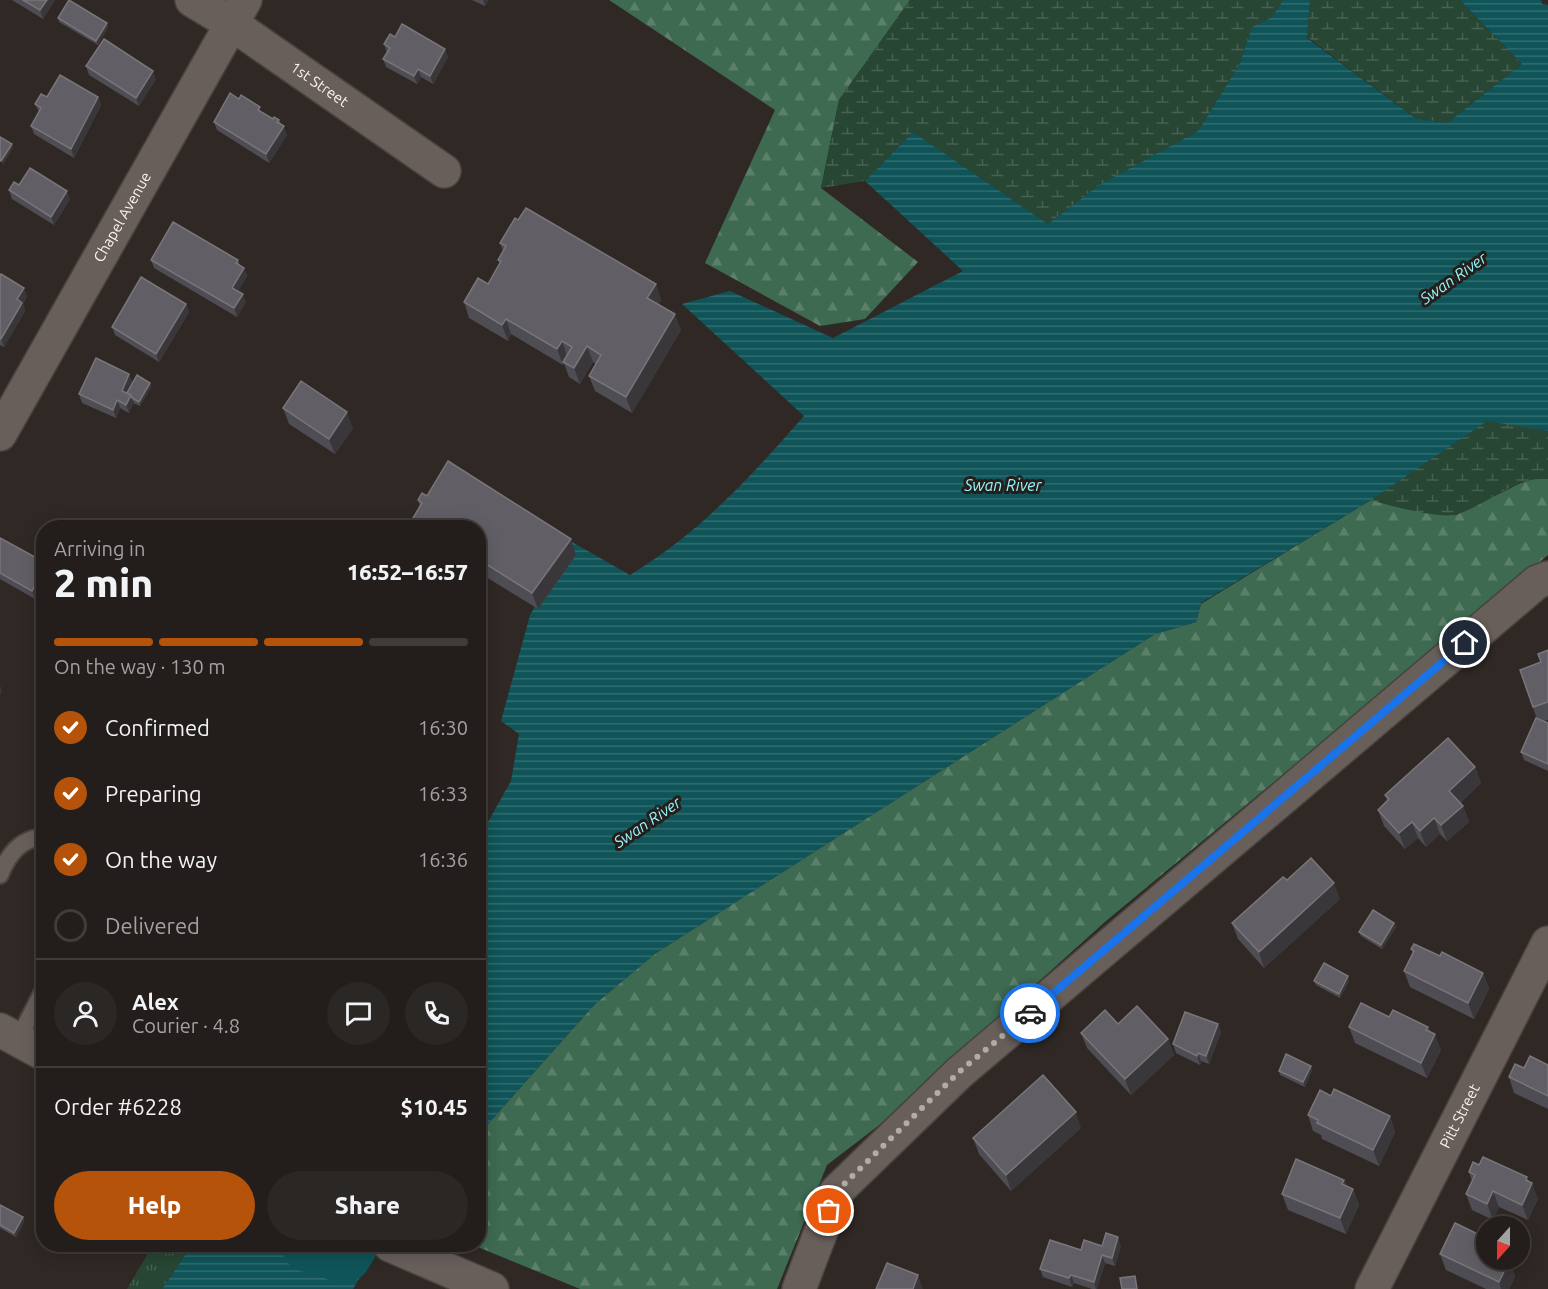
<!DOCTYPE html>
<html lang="en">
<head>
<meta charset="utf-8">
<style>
  :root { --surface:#231e1b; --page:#2b2724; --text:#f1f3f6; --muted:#a3a2a3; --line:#403c3a; --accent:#b45309 }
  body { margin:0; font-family:Ubuntu,sans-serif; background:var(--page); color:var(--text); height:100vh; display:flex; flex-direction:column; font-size:22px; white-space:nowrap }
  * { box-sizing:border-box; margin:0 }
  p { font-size:20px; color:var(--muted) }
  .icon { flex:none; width:33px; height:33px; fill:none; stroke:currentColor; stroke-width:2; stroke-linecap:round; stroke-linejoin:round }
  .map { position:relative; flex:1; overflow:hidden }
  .panel { position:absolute; left:36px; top:520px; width:450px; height:732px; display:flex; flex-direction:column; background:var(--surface); border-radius:24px; box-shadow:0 3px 15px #0003,0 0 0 2px var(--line) }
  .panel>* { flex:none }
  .needle { width:39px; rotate:201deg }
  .buttons { position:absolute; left:1476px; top:1216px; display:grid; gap:12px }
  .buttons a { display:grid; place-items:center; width:54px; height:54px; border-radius:50%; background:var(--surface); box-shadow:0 3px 15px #0003,0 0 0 2px var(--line); font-size:30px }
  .pin { position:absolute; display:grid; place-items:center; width:51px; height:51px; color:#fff; margin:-26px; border:3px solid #fff; border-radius:50%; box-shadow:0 2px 6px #0007 }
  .courier { position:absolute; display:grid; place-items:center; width:60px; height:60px; margin:-30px; border:4px solid #1a73e8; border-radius:50%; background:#fff; color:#222; box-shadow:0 2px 8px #0007 }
  .overview em { font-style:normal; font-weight:800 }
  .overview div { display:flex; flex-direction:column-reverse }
  .overview { display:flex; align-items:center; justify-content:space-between; height:102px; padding:0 18px }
  h1 { font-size:39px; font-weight:800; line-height:45px }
  .bar { display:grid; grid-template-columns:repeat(4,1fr); gap:9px 6px; align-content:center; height:72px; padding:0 18px }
  .bar i { height:8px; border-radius:4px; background:var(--line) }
  .bar .active { background:var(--accent) }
  .bar p { grid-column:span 4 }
  .line { display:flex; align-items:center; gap:15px; padding:0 18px; border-top:2px solid var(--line) }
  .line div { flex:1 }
  .round { display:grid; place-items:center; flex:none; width:63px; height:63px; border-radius:32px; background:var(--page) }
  ol { padding:0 18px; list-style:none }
  li { display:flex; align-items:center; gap:18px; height:66px }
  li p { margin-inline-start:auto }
  li .icon { padding:6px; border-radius:50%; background:var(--accent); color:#fff; stroke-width:4 }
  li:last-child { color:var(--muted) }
  li i { width:33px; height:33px; border:3px solid var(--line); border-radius:50% }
  .action { display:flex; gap:12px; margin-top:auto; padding:12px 18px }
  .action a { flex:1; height:69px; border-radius:36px; background:var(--accent); color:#fff; font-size:24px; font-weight:800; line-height:69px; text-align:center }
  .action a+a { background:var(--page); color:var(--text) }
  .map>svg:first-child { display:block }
  .grass { fill:url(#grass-tufts) }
  .forest { fill:url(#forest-firs) }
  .wetland { fill:url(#wetland-marsh) }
  .water { fill:url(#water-rules) }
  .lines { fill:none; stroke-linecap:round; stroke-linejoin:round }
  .river { stroke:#0f5458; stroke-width:54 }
  .service-casing { stroke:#48433f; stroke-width:20 }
  .minor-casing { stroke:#48433f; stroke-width:36 }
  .tertiary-casing { stroke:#48433f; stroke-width:36 }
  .service { stroke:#685f5b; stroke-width:16 }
  .minor { stroke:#685f5b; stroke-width:33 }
  .tertiary { stroke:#685f5b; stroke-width:33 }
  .wall { fill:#4f4d54 }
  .shaded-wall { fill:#3a373a }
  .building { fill:#615f65; stroke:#79767a; stroke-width:1.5 }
  .done { stroke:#b2aca9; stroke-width:6; stroke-dasharray:0 10.8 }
  .route { stroke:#1a73e8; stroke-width:8 }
  .labels { text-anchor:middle; stroke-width:6; stroke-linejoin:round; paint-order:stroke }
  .street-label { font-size:15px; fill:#f8f3f0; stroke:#251e1b }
  .water-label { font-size:16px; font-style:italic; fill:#93f6fc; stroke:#251e1b }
</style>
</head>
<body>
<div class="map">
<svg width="1548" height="1289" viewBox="0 0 1548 1289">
  <defs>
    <pattern id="grass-tufts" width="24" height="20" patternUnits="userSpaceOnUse" patternTransform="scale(1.5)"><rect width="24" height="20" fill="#274634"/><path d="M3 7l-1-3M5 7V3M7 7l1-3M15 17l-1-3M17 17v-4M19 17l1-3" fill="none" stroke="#476152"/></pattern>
    <pattern id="forest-firs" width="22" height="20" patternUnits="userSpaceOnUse" patternTransform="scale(1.5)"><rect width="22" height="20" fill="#3e6a51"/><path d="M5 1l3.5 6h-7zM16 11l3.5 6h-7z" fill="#5b806a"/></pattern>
    <pattern id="wetland-marsh" width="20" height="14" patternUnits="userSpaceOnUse" patternTransform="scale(1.5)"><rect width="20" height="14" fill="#274634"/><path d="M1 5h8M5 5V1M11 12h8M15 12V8" fill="none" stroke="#476152"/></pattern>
    <pattern id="water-rules" width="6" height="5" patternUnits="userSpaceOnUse" patternTransform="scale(1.5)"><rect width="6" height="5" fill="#0f5458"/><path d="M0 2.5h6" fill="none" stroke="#336d70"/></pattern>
  </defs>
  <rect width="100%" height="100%" fill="#2f2824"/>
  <polygon class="grass" points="153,1245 192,1245 162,1289 127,1289"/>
  <g class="forest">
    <polygon points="609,0 910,0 839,100 821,188 918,262 865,319 820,326 705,263 775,110"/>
    <polygon points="1533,477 1548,479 1548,555 1106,921 878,1126 827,1165 777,1289 580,1289 473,1245 478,1245 479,1134 595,1004 656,953 1155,634 1196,622 1201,604 1371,500 1406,509 1456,515"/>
  </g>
  <g class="wetland">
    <polygon points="910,0 1283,0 1272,17 1252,27 1239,65 1198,131 1099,185 1048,224 913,132 865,181 821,188 839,100"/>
    <polygon points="1310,0 1460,0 1522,64 1447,123 1415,118 1307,37"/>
    <path d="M 1487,420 L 1548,431 L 1548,479 C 1516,476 1488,504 1458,514 C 1442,520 1388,505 1371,500 Z"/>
  </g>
  <g class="water">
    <path d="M 1283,0 L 1310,0 L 1307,38 L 1415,118 L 1447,123 L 1522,64 L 1460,0 L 1541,0 L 1542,4 L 1548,5 L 1548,431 L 1487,421 L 1371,500 L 1201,603 L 1196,622 L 1155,634 L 656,953 L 595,1004 L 479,1134 L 479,838 L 511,781 L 519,734 L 501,721 L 530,615 L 572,542 L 630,575 C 703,530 748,479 804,416 L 682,304 L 730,291 L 833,338 L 963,271 L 865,181 L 913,132 L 1048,224 L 1099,185 L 1198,131 L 1239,65 L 1252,27 L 1272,17 Z"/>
    <polygon points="192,1245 331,1245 367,1266 353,1289 162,1289"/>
  </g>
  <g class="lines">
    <polyline class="river" points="308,1245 344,1256 351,1245"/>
    <g class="service-casing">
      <g id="service">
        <path d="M 0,875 C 8,855 20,838 44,837"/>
        <polyline points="18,1040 44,989"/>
      </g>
    </g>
    <g class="minor-casing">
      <g id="minor">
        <path id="s1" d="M 192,0 L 232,24 L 444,171"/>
        <path id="s2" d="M 0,434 L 245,0"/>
        <polyline points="799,1289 836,1192 959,1073 1537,582 1548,578"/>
        <path id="s3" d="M 1372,1289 L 1548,943"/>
      </g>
    </g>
    <g class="tertiary-casing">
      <g id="tertiary">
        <polyline points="0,1030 44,1054"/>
        <polyline points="390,1245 492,1289"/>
      </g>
    </g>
    <use href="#service" class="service"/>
    <use href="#minor" class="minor"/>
    <use href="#tertiary" class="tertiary"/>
  </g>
  <g class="wall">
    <polygon points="12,0 55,0 43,19"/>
    <polygon points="472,0 488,0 485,6"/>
    <polygon points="58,18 108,27 98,45 59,22"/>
    <polygon points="395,37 448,57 433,84 421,77 417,84 386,67 383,59 387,53 384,44"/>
    <polygon points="86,66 156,79 139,106 89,75"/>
    <polygon points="47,97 98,97 101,105 74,158 34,134 31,126 39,112 35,104"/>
    <polygon points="263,113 273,119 279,120 287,135 269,163 217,130 214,122"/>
    <polygon points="19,185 70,199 54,225 12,199 9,190"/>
    <polygon points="518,220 656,284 661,300 658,305 681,330 632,413 595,391 589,376 596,364 593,362 580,384 569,377 564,363 563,365 511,334 508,341 469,318 464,302 488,284 500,264 498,260 503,251 500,243"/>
    <polygon points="151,260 238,260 240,266 244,268 247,276 238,291 246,302 237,317 154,268"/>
    <polygon points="0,276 27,296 23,304 25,311 4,347 0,345"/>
    <polygon points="186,304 189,312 159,362 115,335 112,327"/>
    <polygon points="129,374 132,382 130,388 150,383 151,387 140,406 133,403 129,413 120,408 116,418 82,403 79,394"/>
    <polygon points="283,408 353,428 335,454 289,424"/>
    <polygon points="427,496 571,539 576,555 538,609 478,572 478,528 417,528 413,518 420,507 418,500"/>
    <polygon points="0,538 44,562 44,584 35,599 0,579"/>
    <polygon points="44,647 44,674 38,671 35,662"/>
    <polygon points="1548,650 1548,720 1544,721 1548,723 1548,771 1524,760 1521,752 1537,719 1520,670 1541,662"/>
    <polygon points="1475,767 1481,783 1460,803 1463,806 1469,822 1447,841 1440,834 1426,847 1418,838 1405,849 1384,826 1378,810 1387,801 1385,795"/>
    <polygon points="1287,880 1340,899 1264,968 1238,939 1232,923"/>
    <polygon points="1394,923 1396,927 1382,949 1361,936 1359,932"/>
    <polygon points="1411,949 1440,956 1483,973 1489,989 1474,1019 1410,987 1404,971 1413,954"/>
    <polygon points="1314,981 1349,981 1340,998 1316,985"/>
    <polygon points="1389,1017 1428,1027 1441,1050 1427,1078 1355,1043 1349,1027"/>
    <polygon points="1118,1024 1168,1039 1174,1055 1131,1095 1087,1048 1081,1033"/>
    <polygon points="1218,1024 1221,1032 1209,1064 1201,1061 1200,1065 1176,1053 1173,1044"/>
    <polygon points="1548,1065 1548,1109 1514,1093 1509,1077 1524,1068"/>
    <polygon points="1311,1066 1312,1070 1305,1087 1280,1075 1279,1071"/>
    <polygon points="1331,1096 1390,1116 1395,1132 1379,1166 1322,1139 1321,1135 1313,1131 1308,1115"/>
    <polygon points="1081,1128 1011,1191 979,1154 973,1138"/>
    <polygon points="1469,1172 1529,1181 1538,1199 1528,1220 1499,1207 1493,1220 1472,1210 1466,1194 1472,1181"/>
    <polygon points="1344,1180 1347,1186 1353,1189 1359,1205 1346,1234 1288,1210 1282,1194"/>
    <polygon points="0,1205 23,1217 24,1222 16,1237 0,1228"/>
    <polygon points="1102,1246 1121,1246 1115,1266 1105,1263 1097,1289 1092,1289 1074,1283 1072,1287 1043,1277 1040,1269 1081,1250"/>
    <polygon points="1440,1254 1509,1260 1515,1277 1509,1289 1486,1289 1446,1270"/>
  </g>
  <g class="shaded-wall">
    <polygon points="47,0 55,0 43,19 40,10"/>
    <polygon points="483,0 488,0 485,6"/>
    <polygon points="107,23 108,27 98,45 96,41"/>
    <polygon points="445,49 448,57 433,84 430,76"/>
    <polygon points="418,69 421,77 417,84 414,76"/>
    <polygon points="153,71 156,79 139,106 136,98"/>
    <polygon points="98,97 101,105 74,158 71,149"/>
    <polygon points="284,126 287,135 269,163 266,154"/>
    <polygon points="12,144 13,148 3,165 1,161"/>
    <polygon points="67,191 70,199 54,225 51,217"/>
    <polygon points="244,268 247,276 235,296 232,288"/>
    <polygon points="656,284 661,300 653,314 647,298"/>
    <polygon points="24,288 27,296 23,304 25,311 4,347 1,339 17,299"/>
    <polygon points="243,294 246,302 237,317 234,308"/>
    <polygon points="186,304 189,312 159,362 156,354"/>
    <polygon points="675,314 681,330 632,413 626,397"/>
    <polygon points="506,319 511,334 508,341 502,325"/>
    <polygon points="562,341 567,356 563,365 557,349"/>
    <polygon points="587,346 593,362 580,384 574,368"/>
    <polygon points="129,374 132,382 125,399 122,391"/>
    <polygon points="150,383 151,387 140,406 139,402"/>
    <polygon points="131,395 134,403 129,413 126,405"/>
    <polygon points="117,400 120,408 116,418 113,410"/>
    <polygon points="347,412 353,428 335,454 329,439"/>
    <polygon points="571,539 576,555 538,609 532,593"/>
    <polygon points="41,574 44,580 44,584 35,599 32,591"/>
    <polygon points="0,685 2,691 0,696"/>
    <polygon points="1475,767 1481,783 1455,807 1449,791"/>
    <polygon points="1463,806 1469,822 1447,841 1441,825"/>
    <polygon points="1434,818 1440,834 1426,847 1420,831"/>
    <polygon points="1412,822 1418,838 1405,849 1399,833"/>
    <polygon points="1334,883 1340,899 1264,968 1259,952"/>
    <polygon points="1394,923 1396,927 1382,949 1381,945"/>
    <polygon points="1483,973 1489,989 1474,1019 1468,1003"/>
    <polygon points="1348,976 1349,981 1340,998 1339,994"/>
    <polygon points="1218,1024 1221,1032 1209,1064 1206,1056"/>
    <polygon points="1428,1027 1432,1040 1435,1034 1441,1050 1427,1078 1421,1063 1426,1030"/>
    <polygon points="1168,1039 1174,1055 1131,1095 1125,1079"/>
    <polygon points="1198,1053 1201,1061 1200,1065 1197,1056"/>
    <polygon points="1311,1066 1312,1070 1305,1087 1303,1082"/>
    <polygon points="1076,1112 1081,1128 1011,1191 1006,1175"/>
    <polygon points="1390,1116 1395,1132 1379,1166 1373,1150"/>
    <polygon points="1527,1177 1531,1186 1532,1183 1538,1199 1528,1220 1522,1205"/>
    <polygon points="1344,1180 1350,1195 1353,1189 1359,1205 1346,1234 1340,1218 1342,1184"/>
    <polygon points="1493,1191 1499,1207 1493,1220 1487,1204"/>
    <polygon points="23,1217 24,1222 16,1237 14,1233"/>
    <polygon points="1118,1237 1121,1246 1115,1266 1112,1258"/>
    <polygon points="1102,1255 1105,1263 1097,1289 1096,1289 1094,1282"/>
    <polygon points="1500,1260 1509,1260 1515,1277 1509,1289 1501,1289 1499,1282"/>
    <polygon points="918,1275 923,1289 913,1289"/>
    <polygon points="1071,1275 1074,1283 1072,1287 1069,1278"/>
  </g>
  <g class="building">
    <polygon points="23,0 47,0 40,10"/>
    <polygon points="69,0 107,23 96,41 58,18"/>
    <polygon points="402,24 445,49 430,76 418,69 414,76 383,59 390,48 384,44 390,34 395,37"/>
    <polygon points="104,39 153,71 136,98 86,66"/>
    <polygon points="60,75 98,97 71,149 31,126 41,108 35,104 41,94 47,97"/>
    <polygon points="230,93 239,99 241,95 260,107 258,110 273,119 274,117 279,120 277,122 284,126 266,154 214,122"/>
    <polygon points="0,137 12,144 1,161 0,160"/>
    <polygon points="30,168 67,191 51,217 9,190 14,182 19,185"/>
    <polygon points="526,208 656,284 647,298 675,314 626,397 589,376 601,355 587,346 574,368 563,362 572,347 562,341 557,349 506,319 502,325 464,302 478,278 488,284 501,261 498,260 506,246 500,243 515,218 518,220"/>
    <polygon points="173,222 238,260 236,263 244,268 232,288 243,294 234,308 151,260"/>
    <polygon points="1,274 24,288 17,299 22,303 1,339 0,338 0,276"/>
    <polygon points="141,277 186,304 156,354 112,327"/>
    <polygon points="96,358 129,374 122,391 131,395 126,405 117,400 113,410 79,394"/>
    <polygon points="137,375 150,383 139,402 132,398 131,395 127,393"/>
    <polygon points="301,381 347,412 329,439 283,408"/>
    <polygon points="448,461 571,539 532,593 478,559 478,528 429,528 413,518 422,503 418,500 422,493 427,496"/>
    <polygon points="0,538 44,562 44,576 41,574 32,591 0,573"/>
    <polygon points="44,647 44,667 35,662"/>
    <polygon points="1548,650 1548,702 1533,707 1520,670 1541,662 1538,654"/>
    <polygon points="1536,718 1548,723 1548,764 1521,752"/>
    <polygon points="1448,738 1475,767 1449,791 1463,806 1441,825 1434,818 1420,831 1412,822 1399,833 1378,810 1389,799 1385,795"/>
    <polygon points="1311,858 1334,883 1259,952 1232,923 1283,877 1287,880"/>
    <polygon points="1373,910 1394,923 1381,945 1359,932"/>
    <polygon points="1414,944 1440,956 1442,952 1483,973 1468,1003 1404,971 1414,951 1411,949"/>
    <polygon points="1324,963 1348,976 1339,994 1314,981"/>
    <polygon points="1361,1003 1389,1017 1393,1010 1428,1027 1426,1030 1435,1034 1421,1063 1349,1027"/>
    <polygon points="1137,1006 1168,1039 1125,1079 1081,1033 1105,1010 1118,1024"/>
    <polygon points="1185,1012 1218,1024 1206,1056 1198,1053 1197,1056 1173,1044"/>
    <polygon points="1286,1054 1311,1066 1303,1082 1279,1071"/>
    <polygon points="1530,1056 1548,1065 1548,1096 1509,1077 1515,1064 1524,1068"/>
    <polygon points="1043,1075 1076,1112 1006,1175 973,1138"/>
    <polygon points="1334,1089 1390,1116 1373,1150 1317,1123 1318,1120 1308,1115 1320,1090 1331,1096"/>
    <polygon points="1483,1157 1527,1177 1526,1180 1532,1183 1522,1205 1493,1191 1487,1204 1466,1194 1475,1175 1469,1172 1473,1162 1479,1165"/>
    <polygon points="1296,1159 1344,1180 1342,1184 1353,1189 1340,1218 1282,1194"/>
    <polygon points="0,1205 23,1217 14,1233 0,1225"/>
    <polygon points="1455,1223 1486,1238 1486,1260 1506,1260 1509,1261 1499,1282 1440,1254"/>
    <polygon points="1106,1233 1118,1237 1112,1258 1102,1255 1094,1282 1071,1275 1069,1278 1040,1269 1050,1240 1081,1250 1084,1240 1102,1246"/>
    <polygon points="887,1263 918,1275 913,1289 876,1289"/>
    <polygon points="1135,1276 1137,1289 1122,1289 1120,1278"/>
  </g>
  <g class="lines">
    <polyline class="done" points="829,1211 836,1192 959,1072 1030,1013"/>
    <polyline class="route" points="1030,1013 1465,643"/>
  </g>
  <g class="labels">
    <g class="street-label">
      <text dy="5" stroke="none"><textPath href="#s1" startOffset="153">1st Street</textPath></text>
      <text dy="5" stroke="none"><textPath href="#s2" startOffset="249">Chapel Avenue</textPath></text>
      <text dy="5" stroke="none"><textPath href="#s3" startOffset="194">Pitt Street</textPath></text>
    </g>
    <g class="water-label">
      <text transform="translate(1453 278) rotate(-35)" y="6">Swan River</text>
      <text x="1003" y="491">Swan River</text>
      <text transform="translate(647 822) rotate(-34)" y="6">Swan River</text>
    </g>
  </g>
</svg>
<div class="buttons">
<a><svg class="needle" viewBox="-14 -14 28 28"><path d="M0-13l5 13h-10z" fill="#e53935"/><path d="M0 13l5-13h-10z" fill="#a3a2a3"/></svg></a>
</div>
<div class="pin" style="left:829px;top:1211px;background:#ea580c"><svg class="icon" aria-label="bag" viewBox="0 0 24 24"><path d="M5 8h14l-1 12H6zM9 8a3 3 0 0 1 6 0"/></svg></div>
<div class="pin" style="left:1465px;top:643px;background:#1f2937"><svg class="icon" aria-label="home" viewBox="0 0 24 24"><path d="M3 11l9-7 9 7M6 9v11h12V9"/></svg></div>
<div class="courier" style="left:1030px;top:1013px"><svg class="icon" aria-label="car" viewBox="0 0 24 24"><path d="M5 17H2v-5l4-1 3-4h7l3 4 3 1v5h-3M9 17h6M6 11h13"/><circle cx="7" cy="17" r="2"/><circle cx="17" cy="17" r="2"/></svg></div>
<section class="panel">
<div class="overview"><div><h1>2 min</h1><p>Arriving in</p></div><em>16:52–16:57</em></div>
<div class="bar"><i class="active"></i><i class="active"></i><i class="active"></i><i></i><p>On the way · 130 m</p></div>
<ol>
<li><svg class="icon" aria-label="check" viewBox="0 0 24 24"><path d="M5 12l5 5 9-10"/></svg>Confirmed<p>16:30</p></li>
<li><svg class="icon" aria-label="check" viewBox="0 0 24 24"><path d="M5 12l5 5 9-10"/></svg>Preparing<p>16:33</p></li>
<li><svg class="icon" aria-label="check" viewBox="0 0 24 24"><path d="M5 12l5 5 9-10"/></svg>On the way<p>16:36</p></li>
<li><i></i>Delivered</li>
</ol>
<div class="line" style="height:108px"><a class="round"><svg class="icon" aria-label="person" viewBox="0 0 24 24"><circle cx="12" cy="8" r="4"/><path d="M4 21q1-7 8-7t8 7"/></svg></a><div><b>Alex</b><p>Courier · 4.8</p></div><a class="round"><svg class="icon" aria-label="chat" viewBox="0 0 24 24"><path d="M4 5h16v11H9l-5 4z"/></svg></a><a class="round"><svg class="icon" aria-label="phone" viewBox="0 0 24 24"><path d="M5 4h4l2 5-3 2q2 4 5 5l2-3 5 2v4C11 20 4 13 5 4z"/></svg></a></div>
<div class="line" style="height:78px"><div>Order #6228</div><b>$10.45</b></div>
<div class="action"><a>Help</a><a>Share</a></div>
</section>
</div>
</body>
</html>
